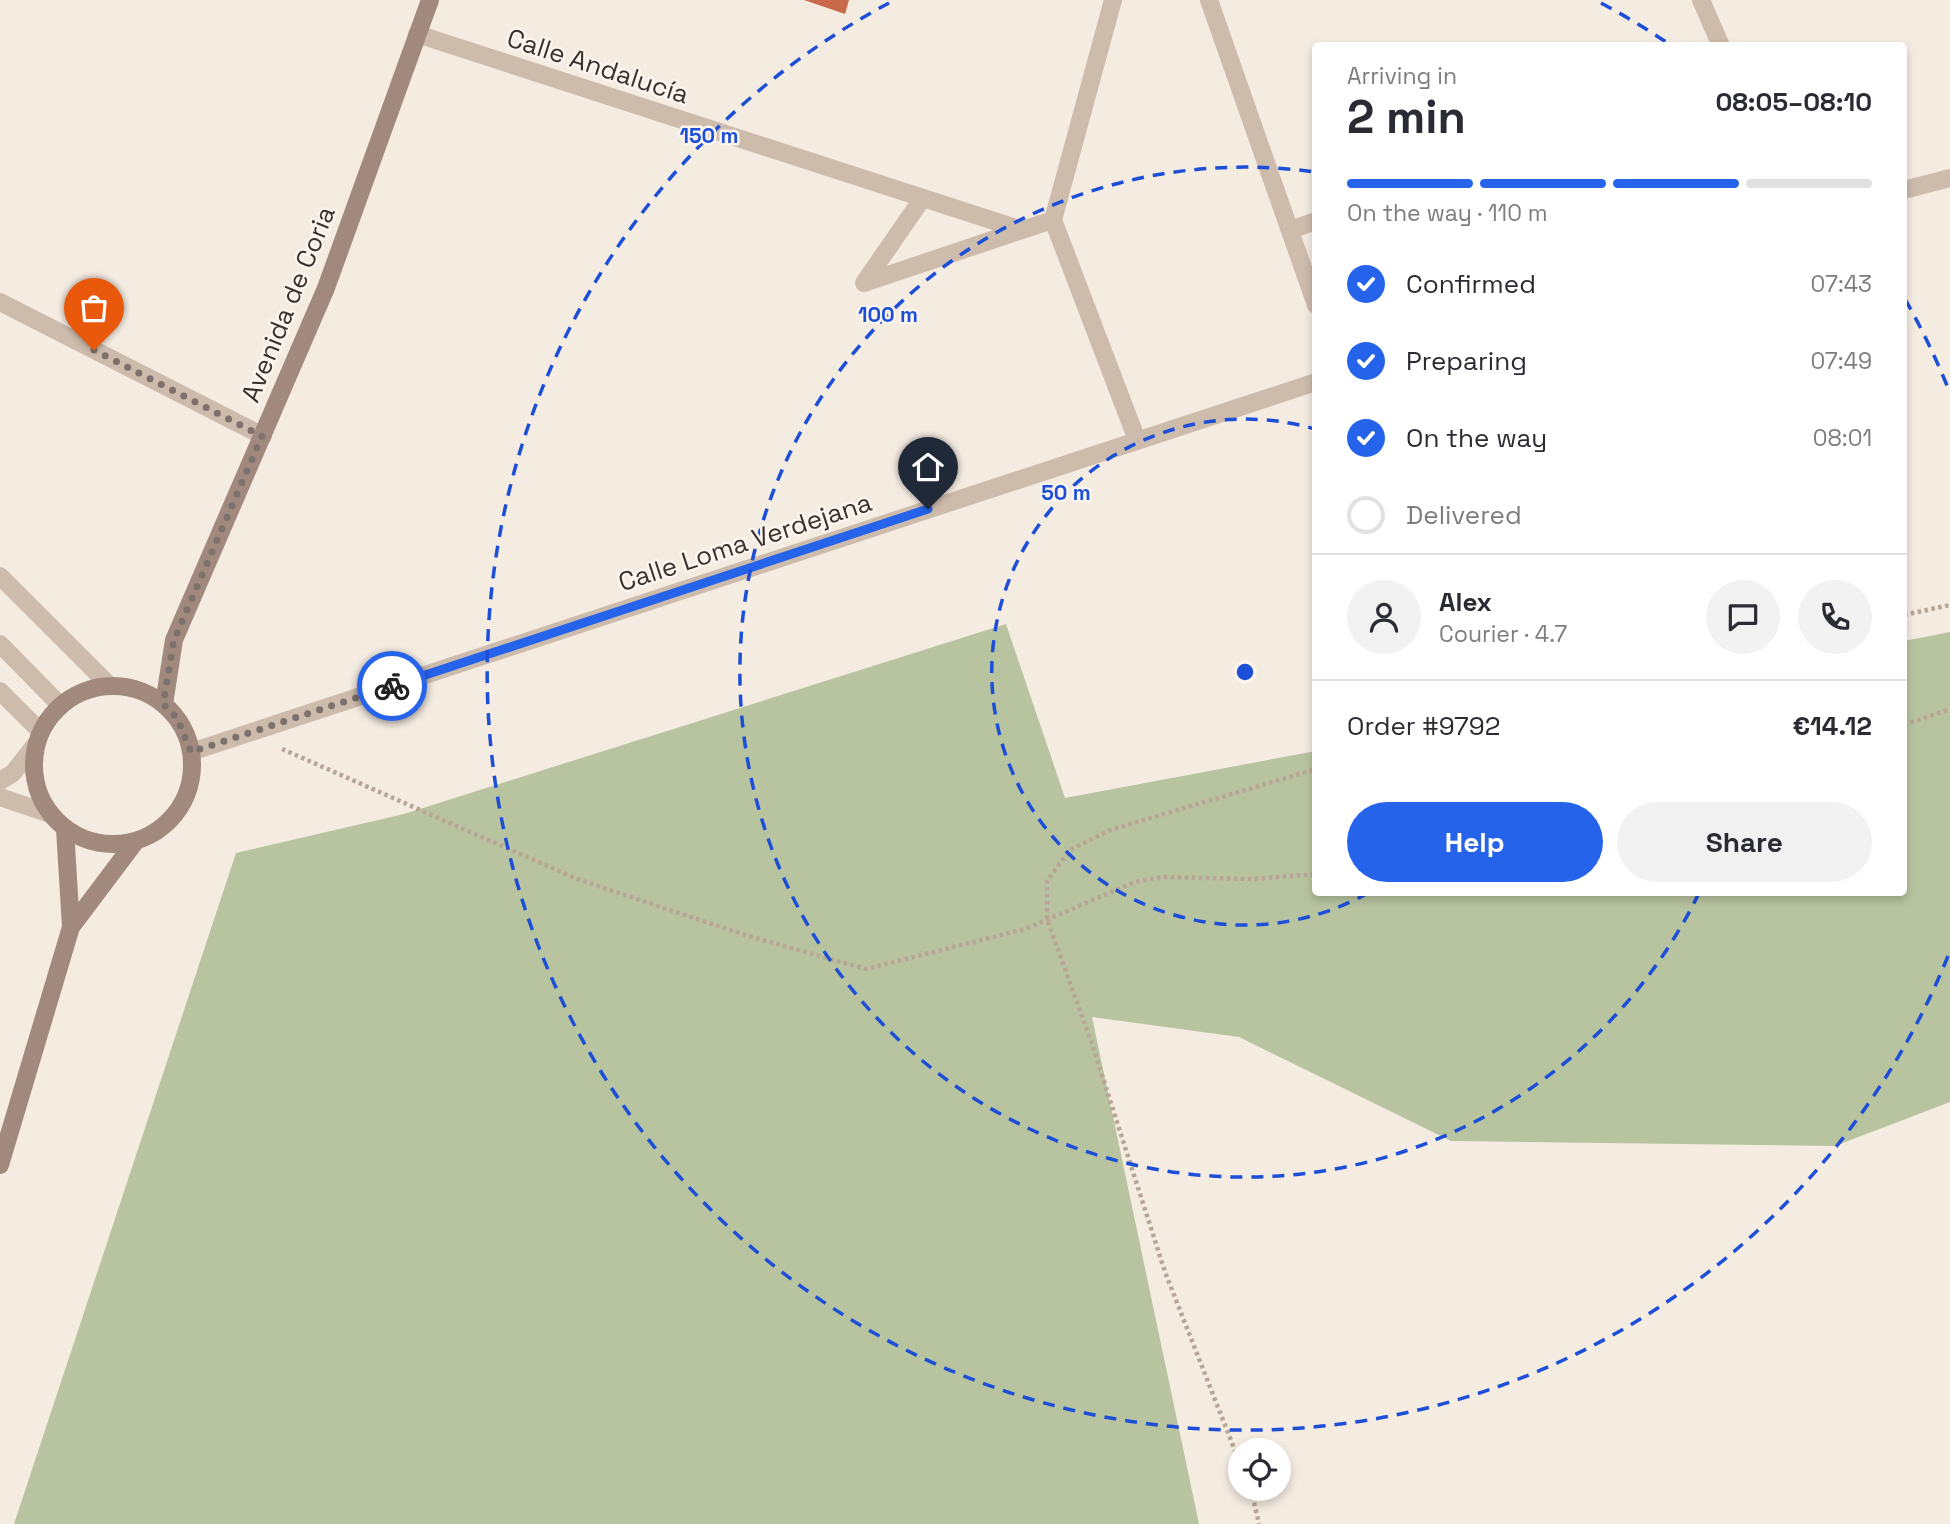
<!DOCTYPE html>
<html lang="en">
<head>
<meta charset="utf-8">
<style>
  :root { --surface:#fff; --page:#f2f2f3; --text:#2b2b33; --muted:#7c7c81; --line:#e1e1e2; --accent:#2563eb }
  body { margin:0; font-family:"Space Grotesk",sans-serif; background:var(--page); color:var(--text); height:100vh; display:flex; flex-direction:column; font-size:26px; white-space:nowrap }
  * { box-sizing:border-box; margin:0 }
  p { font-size:23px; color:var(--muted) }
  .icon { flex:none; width:38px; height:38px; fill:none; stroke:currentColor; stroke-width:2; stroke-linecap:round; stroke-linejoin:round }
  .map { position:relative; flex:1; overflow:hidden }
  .sheet { position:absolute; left:1312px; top:42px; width:595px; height:854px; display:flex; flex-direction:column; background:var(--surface); border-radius:7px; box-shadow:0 4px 10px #0003 }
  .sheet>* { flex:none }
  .fabs { position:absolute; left:1228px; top:1438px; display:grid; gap:14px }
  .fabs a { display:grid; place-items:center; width:63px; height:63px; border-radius:50%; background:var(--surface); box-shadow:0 4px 10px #0003; font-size:35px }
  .pin { position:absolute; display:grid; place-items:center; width:60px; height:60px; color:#fff; margin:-72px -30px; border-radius:50% 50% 50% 0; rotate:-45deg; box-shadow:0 0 7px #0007 }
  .pin .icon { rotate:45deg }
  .courier { position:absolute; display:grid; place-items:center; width:70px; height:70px; margin:-35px; border:5px solid #2563eb; border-radius:50%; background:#fff; color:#222; box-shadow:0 2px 9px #0007 }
  .summary em { font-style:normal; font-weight:700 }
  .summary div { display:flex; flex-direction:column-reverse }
  .summary { display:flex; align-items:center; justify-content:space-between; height:119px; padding:0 35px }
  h1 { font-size:46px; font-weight:700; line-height:52px }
  .bar { display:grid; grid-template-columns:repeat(4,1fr); gap:10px 7px; align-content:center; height:84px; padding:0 35px }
  .bar i { height:9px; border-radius:5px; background:var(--line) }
  .bar .active { background:var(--accent) }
  .bar p { grid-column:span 4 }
  .line { display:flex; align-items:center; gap:18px; padding:0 35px; border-top:2px solid var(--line) }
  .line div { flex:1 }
  .round { display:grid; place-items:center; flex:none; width:74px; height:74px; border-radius:37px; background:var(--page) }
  ol { padding:0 35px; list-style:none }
  li { display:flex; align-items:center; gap:21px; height:77px }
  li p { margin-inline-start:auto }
  li .icon { padding:7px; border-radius:50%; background:var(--accent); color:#fff; stroke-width:4 }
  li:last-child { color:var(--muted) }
  li i { width:38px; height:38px; border:4px solid var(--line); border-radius:50% }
  .button { display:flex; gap:14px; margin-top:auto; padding:14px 35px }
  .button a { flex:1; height:80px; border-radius:42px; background:var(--accent); color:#fff; font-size:28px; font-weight:700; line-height:80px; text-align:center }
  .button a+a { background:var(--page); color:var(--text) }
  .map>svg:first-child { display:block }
  .green { fill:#b8c4a0 }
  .building { fill:#c8694b }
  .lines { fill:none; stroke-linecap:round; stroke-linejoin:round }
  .path { stroke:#b9a596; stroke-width:4.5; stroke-dasharray:3.5 3.5; stroke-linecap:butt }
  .service { stroke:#cdbbac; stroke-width:18 }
  .minor { stroke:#cdbbac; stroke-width:18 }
  .tertiary { stroke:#cdbbac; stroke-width:18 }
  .secondary { stroke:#a18a7d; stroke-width:18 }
  .done { stroke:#7c716b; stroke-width:7; stroke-dasharray:0 12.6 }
  .route { stroke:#2563eb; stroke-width:9 }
  .ring { fill:none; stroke:#1d4ed8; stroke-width:3.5; stroke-dasharray:12 9 }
  .labels { text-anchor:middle; stroke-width:5; stroke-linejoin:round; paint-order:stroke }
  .street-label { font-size:26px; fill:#3b302b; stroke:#fbf5ee }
  .centre { fill:#1d4ed8; stroke:#fbf5ee; stroke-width:3.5 }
  .ring-label { font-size:21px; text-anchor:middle; font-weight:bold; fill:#1d4ed8; stroke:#fbf5ee; stroke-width:5; stroke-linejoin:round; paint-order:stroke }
</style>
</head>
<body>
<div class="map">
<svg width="1950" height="1524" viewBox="0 0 1950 1524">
  <rect width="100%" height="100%" fill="#f4ebe1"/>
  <polygon class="green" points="1006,624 1065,798 1316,751 1316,892 1904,892 1904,641 1950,632 1950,1102 1835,1146 1451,1141 1239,1037 1092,1017 1199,1524 14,1524 236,853 404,814"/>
  <polygon class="building" points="804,0 849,0 845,14"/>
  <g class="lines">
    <g class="path">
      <polyline points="1904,615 1950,605"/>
      <polyline points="1904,725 1950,709"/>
      <polyline points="282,749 577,879 745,935 866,969 1025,929 1135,882 1162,877 1253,879 1316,874"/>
      <polyline points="1241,1466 1165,1272 1092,1044 1047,919 1047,881 1070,850 1110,830 1316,769"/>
      <polyline points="1251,1489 1259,1524"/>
    </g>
    <g class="service">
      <polyline points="0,576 110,686"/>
      <polyline points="0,691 40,731"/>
    </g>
    <g class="minor">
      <polyline points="1113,0 1053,220 1137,440"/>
      <polyline points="1209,0 1316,305"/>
      <polyline points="1701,0 1721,46"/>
      <polyline points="417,34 1022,230 1053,220"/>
      <polyline points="1904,190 1950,178"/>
      <polyline points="922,199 864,283 1022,230"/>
      <polyline points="1290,230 1316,221"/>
      <polyline points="0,302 263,436"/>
      <polyline points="191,752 1316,382"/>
      <polyline points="0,781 13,773 35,745"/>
      <polyline points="0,797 50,814"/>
    </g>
    <polyline class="tertiary" points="0,644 60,705"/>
    <g class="secondary">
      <circle cx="113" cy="765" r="79"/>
      <polyline points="164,704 174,640 326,288 430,0"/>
      <polyline points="65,829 71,927"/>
      <polyline points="0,1165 71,927 135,842"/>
    </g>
  </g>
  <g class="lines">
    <polyline class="done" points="94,350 262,436 174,640 163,704 177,718 191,752 392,686"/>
    <polyline class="route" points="392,686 928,509"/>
  </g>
  <g class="ring">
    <path d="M1368 893A253 253 0 1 1 1315 429"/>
    <path d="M1699 893A505 505 0 1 1 1315 172"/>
    <path d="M1948 956A758 758 0 1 1 889 3M1601 3A758 758 0 0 1 1669 44M1905 299A758 758 0 0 1 1948 388"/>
  </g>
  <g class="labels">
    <g class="street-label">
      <text transform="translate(598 66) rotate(18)" y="9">Calle Andalucía</text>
      <text transform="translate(288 304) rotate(-68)" y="9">Avenida de Coria</text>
      <text transform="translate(745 542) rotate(-18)" y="9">Calle Loma Verdejana</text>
    </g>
  </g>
  <circle cx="1245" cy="672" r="10" class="centre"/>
  <g class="ring-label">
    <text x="709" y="143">150 m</text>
    <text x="888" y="322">100 m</text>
    <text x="1066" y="500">50 m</text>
  </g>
</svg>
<div class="fabs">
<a><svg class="icon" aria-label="locate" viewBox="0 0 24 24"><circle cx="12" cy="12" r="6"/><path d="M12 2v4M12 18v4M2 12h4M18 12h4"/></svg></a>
</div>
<div class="pin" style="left:94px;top:350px;background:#ea580c"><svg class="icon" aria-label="bag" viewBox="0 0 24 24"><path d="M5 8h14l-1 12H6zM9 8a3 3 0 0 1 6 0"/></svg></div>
<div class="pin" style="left:928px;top:509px;background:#1f2937"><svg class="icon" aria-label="home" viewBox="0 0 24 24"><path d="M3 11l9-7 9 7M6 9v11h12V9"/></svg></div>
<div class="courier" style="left:392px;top:686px"><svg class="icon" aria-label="bike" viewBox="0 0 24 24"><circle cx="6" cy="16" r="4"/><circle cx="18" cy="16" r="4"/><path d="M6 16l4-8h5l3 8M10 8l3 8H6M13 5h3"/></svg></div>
<section class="sheet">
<div class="summary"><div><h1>2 min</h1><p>Arriving in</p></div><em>08:05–08:10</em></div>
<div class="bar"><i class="active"></i><i class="active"></i><i class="active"></i><i></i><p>On the way · 110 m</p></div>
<ol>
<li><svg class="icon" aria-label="check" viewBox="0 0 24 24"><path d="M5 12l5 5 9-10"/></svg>Confirmed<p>07:43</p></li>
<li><svg class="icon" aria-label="check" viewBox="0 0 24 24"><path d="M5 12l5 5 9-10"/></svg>Preparing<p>07:49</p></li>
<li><svg class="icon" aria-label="check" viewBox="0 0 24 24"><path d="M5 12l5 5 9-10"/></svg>On the way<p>08:01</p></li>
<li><i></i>Delivered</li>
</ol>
<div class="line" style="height:126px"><a class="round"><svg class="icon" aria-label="person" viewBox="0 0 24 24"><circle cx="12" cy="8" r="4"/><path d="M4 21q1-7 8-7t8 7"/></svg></a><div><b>Alex</b><p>Courier · 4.7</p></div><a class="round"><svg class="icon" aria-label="chat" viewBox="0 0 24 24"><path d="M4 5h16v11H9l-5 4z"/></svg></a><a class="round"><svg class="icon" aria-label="phone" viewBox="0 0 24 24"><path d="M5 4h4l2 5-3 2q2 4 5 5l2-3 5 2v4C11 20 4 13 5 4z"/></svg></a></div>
<div class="line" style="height:91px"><div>Order #9792</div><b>€14.12</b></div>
<div class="button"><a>Help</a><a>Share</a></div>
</section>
</div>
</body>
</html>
